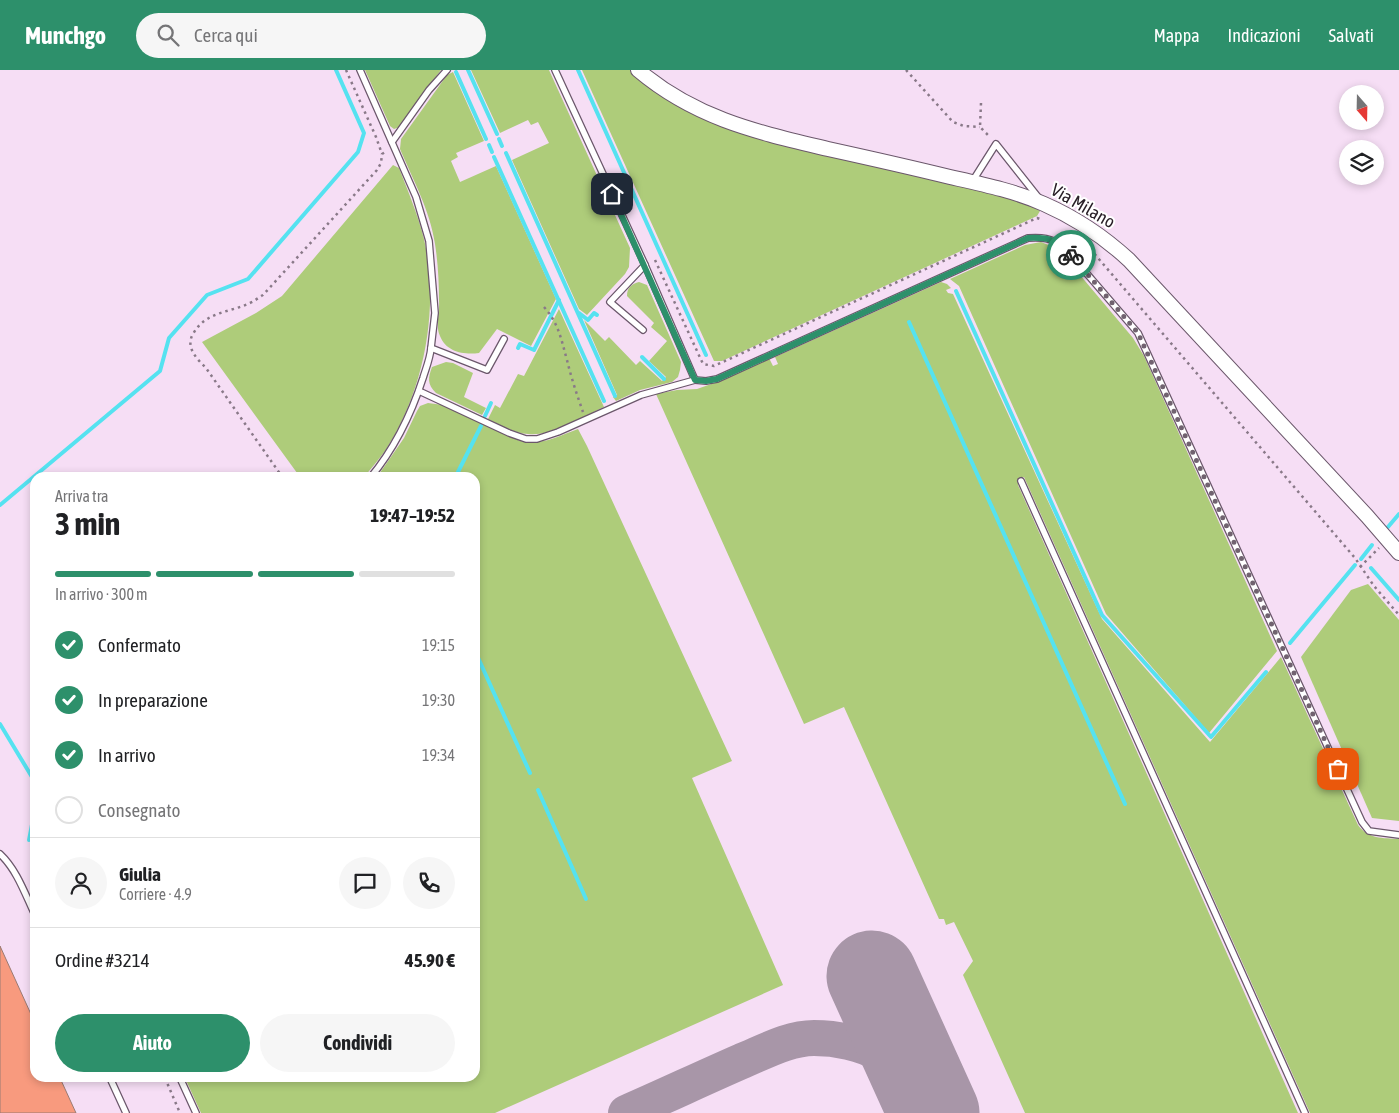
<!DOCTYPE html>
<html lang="it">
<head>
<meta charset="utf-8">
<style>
  :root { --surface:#fff; --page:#f6f6f6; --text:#202124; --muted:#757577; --line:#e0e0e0; --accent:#2d906b }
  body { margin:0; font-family:"Asap Condensed",sans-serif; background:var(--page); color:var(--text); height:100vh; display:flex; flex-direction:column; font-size:19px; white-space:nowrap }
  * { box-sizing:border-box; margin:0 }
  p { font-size:16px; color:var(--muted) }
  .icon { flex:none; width:28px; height:28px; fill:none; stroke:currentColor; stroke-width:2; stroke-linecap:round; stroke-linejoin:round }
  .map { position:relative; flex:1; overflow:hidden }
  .panel { position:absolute; left:30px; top:402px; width:450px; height:610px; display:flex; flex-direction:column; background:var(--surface); border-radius:15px; box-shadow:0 2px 8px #0003 }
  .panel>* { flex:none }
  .needle { width:32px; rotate:160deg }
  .controls { position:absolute; left:1339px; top:15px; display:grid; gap:10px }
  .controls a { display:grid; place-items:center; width:45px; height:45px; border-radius:50%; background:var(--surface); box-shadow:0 2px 8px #0003; font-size:25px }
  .pin { position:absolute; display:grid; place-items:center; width:42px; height:42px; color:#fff; margin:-21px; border-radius:10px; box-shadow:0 2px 8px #0006 }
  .courier { position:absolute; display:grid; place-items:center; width:50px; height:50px; margin:-25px; border:4px solid #2d906b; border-radius:50%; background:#fff; color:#222; box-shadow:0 1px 6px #0007 }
  .head em { font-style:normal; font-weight:700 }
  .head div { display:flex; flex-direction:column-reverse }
  .head { display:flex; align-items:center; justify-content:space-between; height:85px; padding:0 25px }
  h1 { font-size:32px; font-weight:700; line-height:38px }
  .bar { display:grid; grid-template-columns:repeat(4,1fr); gap:8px 5px; align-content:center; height:60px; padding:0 25px }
  .bar i { height:6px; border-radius:4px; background:var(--line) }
  .bar .current { background:var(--accent) }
  .bar p { grid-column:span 4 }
  .line { display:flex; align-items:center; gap:12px; padding:0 25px; border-top:1px solid var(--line) }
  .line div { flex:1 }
  .round { display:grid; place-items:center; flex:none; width:52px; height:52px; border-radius:26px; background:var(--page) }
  ol { padding:0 25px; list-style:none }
  li { display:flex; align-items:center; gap:15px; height:55px }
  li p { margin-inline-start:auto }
  li .icon { padding:5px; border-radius:50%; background:var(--accent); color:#fff; stroke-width:4 }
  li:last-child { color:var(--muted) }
  li i { width:28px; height:28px; border:2px solid var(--line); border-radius:50% }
  .button { display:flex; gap:10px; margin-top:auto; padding:10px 25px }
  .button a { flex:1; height:58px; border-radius:30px; background:var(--accent); color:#fff; font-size:20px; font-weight:700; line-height:58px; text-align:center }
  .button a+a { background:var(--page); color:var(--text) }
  header { display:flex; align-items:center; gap:30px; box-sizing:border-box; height:70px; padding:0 25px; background:var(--accent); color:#fff }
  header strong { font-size:24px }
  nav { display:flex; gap:28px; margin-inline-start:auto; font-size:18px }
  .search { width:350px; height:45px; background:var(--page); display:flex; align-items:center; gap:12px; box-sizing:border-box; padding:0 18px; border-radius:28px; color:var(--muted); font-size:19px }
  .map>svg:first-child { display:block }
  .green { fill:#aecc7a }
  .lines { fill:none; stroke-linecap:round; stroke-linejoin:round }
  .stream { stroke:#55e2f0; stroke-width:4 }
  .taxiway { stroke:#a896a8; stroke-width:36 }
  .runway { stroke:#a896a8; stroke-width:91 }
  .building { fill:#f89a7e; stroke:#9a7b73 }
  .service-casing { stroke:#6b576b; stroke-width:8 }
  .tertiary-casing { stroke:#6b576b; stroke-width:16 }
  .path { stroke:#897988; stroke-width:2.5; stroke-dasharray:2.5 4; stroke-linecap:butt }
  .service { stroke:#fff; stroke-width:5.5 }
  .tertiary { stroke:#fff; stroke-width:14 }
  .done { stroke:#716370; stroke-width:5; stroke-dasharray:0 9 }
  .route { stroke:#2d906b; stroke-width:6 }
  .labels { text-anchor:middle; stroke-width:4; stroke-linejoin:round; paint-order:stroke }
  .street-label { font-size:18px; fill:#2a2129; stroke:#fff }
</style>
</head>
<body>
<header>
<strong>Munchgo</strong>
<div class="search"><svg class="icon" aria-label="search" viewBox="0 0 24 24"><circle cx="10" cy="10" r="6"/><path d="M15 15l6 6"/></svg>Cerca qui</div>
<nav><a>Mappa</a><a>Indicazioni</a><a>Salvati</a></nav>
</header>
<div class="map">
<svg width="1399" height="1043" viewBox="0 0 1399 1043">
  <rect width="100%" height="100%" fill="#f6def5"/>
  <g class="green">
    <polygon points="365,0 441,0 400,57 394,59 390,56"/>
    <polygon points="471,0 549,0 630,178 629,197 625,204 587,245 579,239 512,90 549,73 538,52 531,55 528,50 500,63"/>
    <polygon points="582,0 630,0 644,12 671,30 1026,133 1040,141 1037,146 722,291 714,291"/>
    <path d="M 453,2 L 484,71 L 456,83 L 458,87 L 451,91 L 460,112 L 496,96 L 556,229 L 531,276 L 497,259 L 479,283 C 464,285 446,282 440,266 C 435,256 440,242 439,231 C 439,212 438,193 435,174 C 430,140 413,110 400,79 L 401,69 L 447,5 Z"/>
    <path d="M 393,95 L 399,98 C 408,121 418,145 424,169 C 440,238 424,322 385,381 C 378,390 371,399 364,407 L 300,407 L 202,272 L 256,243 L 282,226 Z"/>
    <polygon points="1041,172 1051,176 1064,186 1133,268 1144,286 1277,581 1209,663 1106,544 959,216 950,209 1025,175"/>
    <path d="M 639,212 L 647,215 L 681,292 L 680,300 L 678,307 L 672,312 L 640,320 L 616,331 L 613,327 L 617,325 L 584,250 L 605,271 L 609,267 L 636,295 L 640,291 L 662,311 L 666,307 L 649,291 L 667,271 L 651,257 L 654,253 L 627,226 C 627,217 632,214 639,212 Z"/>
    <path d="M 941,212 L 947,214 L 951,218 L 946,220 L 948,223 L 953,224 L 1102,549 L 1210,672 L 1281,587 L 1358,755 C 1368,769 1383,768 1399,769 L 1399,1043 L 1310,1043 L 1024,407 L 1018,410 L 1018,415 L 1298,1043 L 1025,1043 L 963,905 L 973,891 L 954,852 L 946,855 L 944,849 L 939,849 L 844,637 L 804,654 L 656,324 L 677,320 L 697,319 L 717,312 L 769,288 L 773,296 L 778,294 L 775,287 Z"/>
    <path d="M 559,239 L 604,337 C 583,347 551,367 528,364 C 514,363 500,355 488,349 L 495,335 L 500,338 L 518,304 L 524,306 Z"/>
    <path d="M 446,292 L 453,293 L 473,303 L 464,327 L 486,338 L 482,345 L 436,323 C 427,314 428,308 432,297 Z"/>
    <path d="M 428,333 L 443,335 L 520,371 C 544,375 556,367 578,359 L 587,376 L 732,691 L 692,708 L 783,915 L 495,1043 L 201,1043 L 185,1008 L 475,1008 L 475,408 L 377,407 L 404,368 L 417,341 L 420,336 Z"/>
    <polygon points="1368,514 1399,550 1399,751 1372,748 1301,587 1351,520"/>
  </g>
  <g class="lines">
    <g class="stream">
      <polyline points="468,0 497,64"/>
      <polyline points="578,0 706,285"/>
      <polyline points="456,2 486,69"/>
      <polyline points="499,69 502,76"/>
      <polyline points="489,75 492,82"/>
      <polyline points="506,83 615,326"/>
      <polyline points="494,87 604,331"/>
      <polyline points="956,221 1102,545 1211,667 1266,602"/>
      <polyline points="579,243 588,250 594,243 597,245"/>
      <polyline points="909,252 1125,734"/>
      <polyline points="518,278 520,274 534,280 559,230"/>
      <polyline points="642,287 664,309"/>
      <polyline points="485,346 491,333"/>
      <polyline points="455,408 481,356"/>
      <polyline points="0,435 160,301 169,268 207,225 248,209 358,82 364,63 336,0"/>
      <polyline points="1388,457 1399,444"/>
      <polyline points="1361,489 1372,475"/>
      <polyline points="1371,498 1399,530"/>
      <polyline points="1290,573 1355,495"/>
      <polyline points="475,581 530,703"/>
      <polyline points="0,654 35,712"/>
      <polyline points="538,720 586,829"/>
      <polyline points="29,770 33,749"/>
    </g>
    <path class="taxiway" d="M 626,1043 C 665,1026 703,1008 742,991 C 764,982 789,968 814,968 C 836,968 862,973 880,984 C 903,998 919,1022 934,1043"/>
    <polyline class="runway" points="872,906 934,1043"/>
  </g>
  <polygon class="building" points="0,876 35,953 35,1008 60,1008 76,1043 0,1043"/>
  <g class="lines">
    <g class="service-casing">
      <g id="service">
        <polyline points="360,0 416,127 429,171 435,243 431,278 487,300 504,269"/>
        <polyline points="555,0 645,195"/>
        <polyline points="392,72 429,20 447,0"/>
        <polyline points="972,112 996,74 1038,127"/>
        <path d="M 643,260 L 610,232 L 645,195 L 695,310 L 706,311 L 717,309 L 1028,168 C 1042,167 1051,168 1063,176 L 1138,263 L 1362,752 L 1369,761 L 1399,765"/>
        <polyline points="419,321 509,363 526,369 537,369 558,362 641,325 695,310"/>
        <path d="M 370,408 C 395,378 411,345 423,308 C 426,298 430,289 431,278"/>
        <polyline points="1021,411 1305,1043"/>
        <path d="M 0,784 C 17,800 25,824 35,845"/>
        <polyline points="110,1008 126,1043"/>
        <polyline points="180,1008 196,1043"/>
      </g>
    </g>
    <g class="tertiary-casing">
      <path id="tertiary" d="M 638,0 C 696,49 757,62 828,79 C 869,88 909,97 950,107 C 981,114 1015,121 1044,134 C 1076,148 1104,167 1129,190 L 1367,446 L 1399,483"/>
    </g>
    <g class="path">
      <polyline points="346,0 376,67 382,84"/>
      <polyline points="906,0 953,52 964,56 980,57"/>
      <polyline points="981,33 980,57 990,67"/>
      <polyline points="1086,174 1355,488 1374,516 1399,545"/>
      <polyline points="655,190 703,294 714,296 1037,148 1043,150"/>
      <path d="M 544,237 C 559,254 561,269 567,290 C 571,307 577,325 583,342"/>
      <path d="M 283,408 L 206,298 C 197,289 185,277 193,264 C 206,241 229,243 250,233 C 255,231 259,227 263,225 L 377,100 L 381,93 L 382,84 L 387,81"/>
      <polyline points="1360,497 1379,478"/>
      <polyline points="165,1008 180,1043"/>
    </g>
    <use href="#service" class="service"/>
    <use href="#tertiary" class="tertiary"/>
  </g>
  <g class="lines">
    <polyline class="done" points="1071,185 1138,263 1338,699"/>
    <path class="route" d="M 612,124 L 695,310 L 706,311 L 717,309 L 1028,168 C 1049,167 1057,170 1071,185"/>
  </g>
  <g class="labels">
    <g class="street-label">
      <text transform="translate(1083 136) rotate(30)" y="6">Via Milano</text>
    </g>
  </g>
</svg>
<div class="controls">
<a><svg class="needle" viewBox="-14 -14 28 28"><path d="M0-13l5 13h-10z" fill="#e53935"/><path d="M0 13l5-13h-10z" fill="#757577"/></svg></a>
<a><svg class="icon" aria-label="layers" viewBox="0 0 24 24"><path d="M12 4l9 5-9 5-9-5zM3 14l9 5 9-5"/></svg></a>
</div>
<div class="pin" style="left:1338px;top:699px;background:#ea580c"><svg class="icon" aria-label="bag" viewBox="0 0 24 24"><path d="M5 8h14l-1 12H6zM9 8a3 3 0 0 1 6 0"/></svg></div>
<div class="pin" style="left:612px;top:124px;background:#1f2937"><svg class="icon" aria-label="home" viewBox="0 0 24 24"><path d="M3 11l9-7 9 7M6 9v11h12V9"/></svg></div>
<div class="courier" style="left:1071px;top:185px"><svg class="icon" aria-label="bike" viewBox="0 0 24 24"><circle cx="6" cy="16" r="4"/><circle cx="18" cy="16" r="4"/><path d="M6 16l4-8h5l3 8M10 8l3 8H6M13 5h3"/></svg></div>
<section class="panel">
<div class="head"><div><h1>3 min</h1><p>Arriva tra</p></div><em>19:47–19:52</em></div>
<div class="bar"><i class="current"></i><i class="current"></i><i class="current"></i><i></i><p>In arrivo · 300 m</p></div>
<ol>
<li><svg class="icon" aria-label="check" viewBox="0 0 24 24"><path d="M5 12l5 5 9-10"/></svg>Confermato<p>19:15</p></li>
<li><svg class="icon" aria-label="check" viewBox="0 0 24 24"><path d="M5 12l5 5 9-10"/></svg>In preparazione<p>19:30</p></li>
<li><svg class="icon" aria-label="check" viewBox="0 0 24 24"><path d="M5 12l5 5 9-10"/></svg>In arrivo<p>19:34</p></li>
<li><i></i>Consegnato</li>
</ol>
<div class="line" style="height:90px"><a class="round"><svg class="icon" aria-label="person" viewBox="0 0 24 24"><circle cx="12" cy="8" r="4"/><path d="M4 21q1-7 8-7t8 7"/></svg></a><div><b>Giulia</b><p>Corriere · 4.9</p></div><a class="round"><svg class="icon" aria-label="chat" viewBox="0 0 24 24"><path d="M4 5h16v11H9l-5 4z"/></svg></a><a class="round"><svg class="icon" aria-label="phone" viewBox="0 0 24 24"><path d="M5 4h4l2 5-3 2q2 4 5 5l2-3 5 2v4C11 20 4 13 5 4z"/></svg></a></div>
<div class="line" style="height:65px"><div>Ordine #3214</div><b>45.90 €</b></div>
<div class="button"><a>Aiuto</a><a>Condividi</a></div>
</section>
</div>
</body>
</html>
